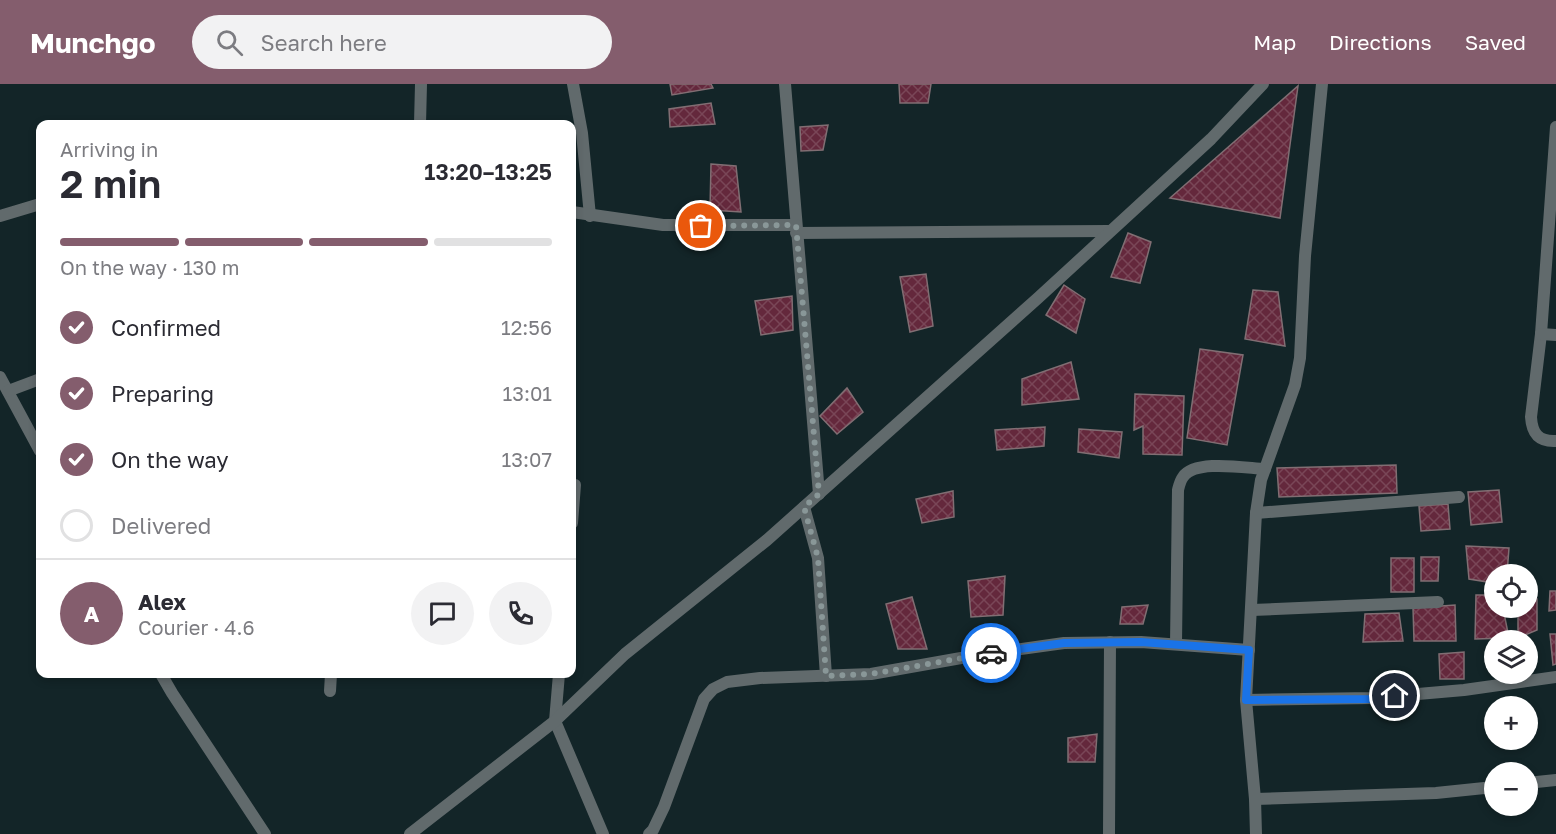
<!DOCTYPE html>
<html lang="en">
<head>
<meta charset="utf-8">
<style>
  :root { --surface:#fff; --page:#f2f2f3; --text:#2b2b33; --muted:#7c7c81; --line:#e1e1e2; --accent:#845d6d }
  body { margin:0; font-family:"Golos Text",sans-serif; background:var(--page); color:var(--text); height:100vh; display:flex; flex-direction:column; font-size:22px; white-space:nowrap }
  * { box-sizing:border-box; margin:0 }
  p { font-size:20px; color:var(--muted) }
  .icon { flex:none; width:33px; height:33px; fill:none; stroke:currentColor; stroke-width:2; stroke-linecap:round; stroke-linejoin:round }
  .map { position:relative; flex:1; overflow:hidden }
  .sheet { position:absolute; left:36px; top:36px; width:540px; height:558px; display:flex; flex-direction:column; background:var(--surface); border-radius:12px; box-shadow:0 3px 9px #0003 }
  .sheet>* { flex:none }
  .buttons { position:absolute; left:1484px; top:480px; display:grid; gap:12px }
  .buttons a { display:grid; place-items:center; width:54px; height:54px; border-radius:50%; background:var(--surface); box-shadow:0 3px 9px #0003; font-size:30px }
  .pin { position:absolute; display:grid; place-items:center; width:51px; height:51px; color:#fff; margin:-26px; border:3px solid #fff; border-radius:50%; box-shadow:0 2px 6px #0007 }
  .courier { position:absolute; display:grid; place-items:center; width:60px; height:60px; margin:-30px; border:4px solid #1a73e8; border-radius:50%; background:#fff; color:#222; box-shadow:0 2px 8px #0007 }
  .overview em { font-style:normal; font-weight:600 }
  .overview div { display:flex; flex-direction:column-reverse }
  .overview { display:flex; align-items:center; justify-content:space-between; height:102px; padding:0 24px }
  h1 { font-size:39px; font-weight:600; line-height:45px }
  .bar { display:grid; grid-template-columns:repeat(4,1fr); gap:9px 6px; align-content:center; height:72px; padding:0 24px }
  .bar i { height:8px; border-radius:4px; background:var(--line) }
  .bar .current { background:var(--accent) }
  .bar p { grid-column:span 4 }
  .line { display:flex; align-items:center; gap:15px; padding:0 24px; border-top:2px solid var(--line) }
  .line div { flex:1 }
  .round { display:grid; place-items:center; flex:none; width:63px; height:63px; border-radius:32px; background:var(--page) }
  ol { padding:0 24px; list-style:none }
  li { display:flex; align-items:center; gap:18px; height:66px }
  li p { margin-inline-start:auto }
  li .icon { padding:6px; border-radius:50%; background:var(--accent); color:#fff; stroke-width:4 }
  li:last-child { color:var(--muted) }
  li i { width:33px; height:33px; border:3px solid var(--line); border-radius:50% }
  header { display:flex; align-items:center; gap:36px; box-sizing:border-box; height:84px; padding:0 30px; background:var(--accent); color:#fff }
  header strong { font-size:28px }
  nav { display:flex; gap:33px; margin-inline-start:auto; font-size:21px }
  .search { width:420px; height:54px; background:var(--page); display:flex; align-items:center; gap:15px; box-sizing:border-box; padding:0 21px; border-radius:33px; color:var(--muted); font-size:22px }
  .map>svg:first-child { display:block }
  .building { fill:url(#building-cross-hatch); stroke:#816e73; stroke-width:1.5 }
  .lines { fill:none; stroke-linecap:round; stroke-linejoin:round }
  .street { stroke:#616a6c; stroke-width:12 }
  .done { stroke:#899798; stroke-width:6; stroke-dasharray:0 10.8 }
  .route { stroke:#1a73e8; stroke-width:8 }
</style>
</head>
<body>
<header>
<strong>Munchgo</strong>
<div class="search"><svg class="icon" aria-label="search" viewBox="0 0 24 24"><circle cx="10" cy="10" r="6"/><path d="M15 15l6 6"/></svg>Search here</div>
<nav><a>Map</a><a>Directions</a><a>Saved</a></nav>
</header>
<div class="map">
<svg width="1556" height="750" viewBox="0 0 1556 750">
  <defs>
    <pattern id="building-cross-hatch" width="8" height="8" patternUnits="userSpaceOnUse" patternTransform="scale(1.5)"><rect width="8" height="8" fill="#64283c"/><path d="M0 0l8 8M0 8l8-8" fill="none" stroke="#794657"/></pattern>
  </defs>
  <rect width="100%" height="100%" fill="#132528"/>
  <g class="building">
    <polygon points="670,0 711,0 713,4 672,11"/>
    <polygon points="899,0 931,0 928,19 900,19"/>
    <polygon points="1298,2 1280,134 1170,114"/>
    <polygon points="711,19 715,40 670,43 669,25"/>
    <polygon points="828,41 823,66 801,67 800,43"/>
    <polygon points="711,80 736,82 741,128 710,126"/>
    <polygon points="1128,149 1151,158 1140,199 1111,193"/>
    <polygon points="926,190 933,242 910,248 900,193"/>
    <polygon points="1064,201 1085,215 1076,249 1046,231"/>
    <polygon points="1253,206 1278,208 1285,262 1245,255"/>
    <polygon points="792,212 793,246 761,251 755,217"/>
    <polygon points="1200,265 1243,271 1227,361 1187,354"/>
    <polygon points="1071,278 1079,315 1022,321 1022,295"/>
    <polygon points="847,304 863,328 837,350 820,332"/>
    <polygon points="1135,310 1184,312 1182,371 1143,370 1143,342 1134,346"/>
    <polygon points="1045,343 1044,362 997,366 995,346"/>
    <polygon points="1079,345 1122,348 1119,374 1078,368"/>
    <polygon points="1396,381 1397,409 1279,413 1277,384"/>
    <polygon points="1499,406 1502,438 1471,441 1468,408"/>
    <polygon points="953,407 954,433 922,439 916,415"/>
    <polygon points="1448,420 1450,445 1421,447 1419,422"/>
    <polygon points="1466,462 1509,464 1507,490 1494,490 1494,499 1469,495"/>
    <polygon points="1421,473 1439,473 1438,497 1421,497"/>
    <rect x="1391" y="474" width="23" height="34"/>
    <polygon points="1005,492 1003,531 971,533 968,497"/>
    <polygon points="1550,507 1556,507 1556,526 1549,527"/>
    <polygon points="1476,511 1494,511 1494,524 1503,524 1509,554 1475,555"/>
    <polygon points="912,513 927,565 898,565 886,520"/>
    <polygon points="1527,515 1537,515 1537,546 1518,554 1518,524 1527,524"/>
    <polygon points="1148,521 1143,540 1120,540 1122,523"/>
    <polygon points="1455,521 1456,557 1414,557 1413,524"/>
    <polygon points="1399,529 1403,557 1363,558 1365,530"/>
    <polygon points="1550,550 1556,550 1556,580 1553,581"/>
    <polygon points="1464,568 1464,595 1440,595 1439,570"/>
    <polygon points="1097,650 1095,678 1068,678 1068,654"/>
  </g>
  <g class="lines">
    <g class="street">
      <polyline points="573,0 582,49 590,132"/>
      <polyline points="785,0 819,410"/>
      <polyline points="420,40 421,0"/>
      <path d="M 1556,43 L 1541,250 L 1531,333 C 1532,349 1538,358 1556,357"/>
      <polyline points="572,128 663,141 796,141"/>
      <polyline points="0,132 40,120"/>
      <polyline points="796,149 1110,147"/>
      <polyline points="1541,250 1556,251"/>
      <polyline points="0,293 40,367"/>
      <polyline points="8,307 40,295"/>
      <polyline points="804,423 818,474 826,592"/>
      <polyline points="1256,429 1459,413"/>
      <polyline points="572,439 575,401"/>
      <polyline points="1252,526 1438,518"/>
      <path d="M 1176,560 L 1178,406 C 1179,402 1180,397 1183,393 C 1195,375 1245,384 1265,385"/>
      <polyline points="161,590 172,609 265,750"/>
      <polyline points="559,590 555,637 603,750"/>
      <polyline points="330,607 331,590"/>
      <polyline points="1246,616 1372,614 1464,606 1556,593"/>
      <polyline points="1527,699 1556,696"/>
      <polyline points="1255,715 1436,709 1494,703"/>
      <polyline points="410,750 555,637 625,570 767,456 1038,214 1211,55 1263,0"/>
      <polyline points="649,750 653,746 664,723 704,615 713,605 727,598 760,594 871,590 978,571 1064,559 1141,558 1249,566"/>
      <polyline points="1109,750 1110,558"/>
      <polyline points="1256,750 1255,715 1246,616 1256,429 1261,396 1295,301 1300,274 1305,172 1322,0"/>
    </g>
  </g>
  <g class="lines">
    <polyline class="done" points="701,142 796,141 819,410 804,423 818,474 826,592 871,590 991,569"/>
    <polyline class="route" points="991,569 1064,559 1141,558 1249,566 1246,616 1372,615 1395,612"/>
  </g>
</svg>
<div class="buttons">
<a><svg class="icon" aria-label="locate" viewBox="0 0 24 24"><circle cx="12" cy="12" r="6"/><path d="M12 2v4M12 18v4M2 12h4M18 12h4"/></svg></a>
<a><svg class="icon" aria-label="layers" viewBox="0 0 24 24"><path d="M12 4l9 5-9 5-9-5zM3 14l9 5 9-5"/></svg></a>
<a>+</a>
<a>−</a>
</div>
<div class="pin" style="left:701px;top:142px;background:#ea580c"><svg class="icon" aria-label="bag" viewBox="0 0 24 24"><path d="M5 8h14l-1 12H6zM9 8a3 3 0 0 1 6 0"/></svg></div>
<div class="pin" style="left:1395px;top:612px;background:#1f2937"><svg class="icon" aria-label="home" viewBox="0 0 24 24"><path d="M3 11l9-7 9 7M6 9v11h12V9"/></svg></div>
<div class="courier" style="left:991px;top:569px"><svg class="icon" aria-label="car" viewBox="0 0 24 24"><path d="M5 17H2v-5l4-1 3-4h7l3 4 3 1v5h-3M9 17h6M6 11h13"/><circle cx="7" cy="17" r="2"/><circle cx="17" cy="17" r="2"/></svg></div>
<section class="sheet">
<div class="overview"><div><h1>2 min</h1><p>Arriving in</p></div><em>13:20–13:25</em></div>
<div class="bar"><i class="current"></i><i class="current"></i><i class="current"></i><i></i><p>On the way · 130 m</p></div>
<ol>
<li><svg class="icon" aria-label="check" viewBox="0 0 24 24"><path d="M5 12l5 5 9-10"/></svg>Confirmed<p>12:56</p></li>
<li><svg class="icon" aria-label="check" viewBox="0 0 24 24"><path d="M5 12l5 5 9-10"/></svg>Preparing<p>13:01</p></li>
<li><svg class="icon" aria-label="check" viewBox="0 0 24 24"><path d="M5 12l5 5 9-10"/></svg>On the way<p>13:07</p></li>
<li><i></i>Delivered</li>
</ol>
<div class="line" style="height:108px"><b class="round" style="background:var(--accent);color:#fff">A</b><div><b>Alex</b><p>Courier · 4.6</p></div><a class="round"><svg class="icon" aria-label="chat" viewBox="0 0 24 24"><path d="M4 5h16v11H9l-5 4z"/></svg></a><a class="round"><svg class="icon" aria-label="phone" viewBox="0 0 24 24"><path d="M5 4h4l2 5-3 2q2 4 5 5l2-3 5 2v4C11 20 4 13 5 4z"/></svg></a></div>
</section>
</div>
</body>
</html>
